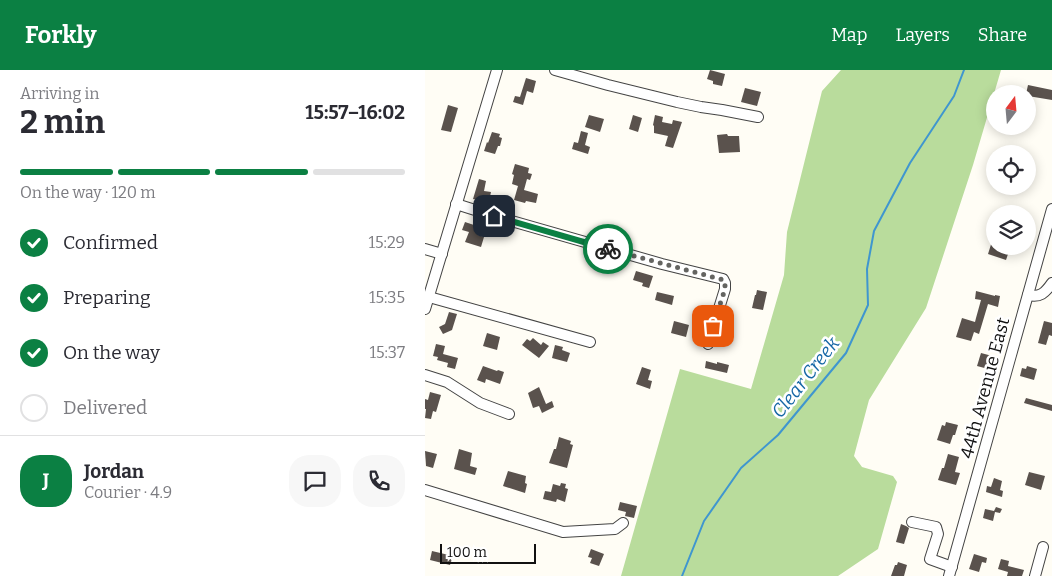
<!DOCTYPE html>
<html lang="en">
<head>
<meta charset="utf-8">
<style>
  :root { --surface:#fff; --page:#f7f7f7; --text:#2b2b33; --muted:#7c7c81; --line:#e1e1e2; --accent:#0b8043 }
  body { margin:0; font-family:Bitter,serif; background:var(--page); color:var(--text); height:100vh; display:flex; flex-direction:column; font-size:19px; white-space:nowrap }
  * { box-sizing:border-box; margin:0 }
  p { font-size:16px; color:var(--muted) }
  .icon { flex:none; width:28px; height:28px; fill:none; stroke:currentColor; stroke-width:2; stroke-linecap:round; stroke-linejoin:round }
  .map { position:relative; flex:1; overflow:hidden }
  .sheet { display:flex; flex-direction:column; background:var(--surface); width:425px }
  .sheet>* { flex:none }
  .needle { width:32px; rotate:16deg }
  .tools { position:absolute; left:561px; top:15px; display:grid; gap:10px }
  .tools a { display:grid; place-items:center; width:50px; height:50px; border-radius:50%; background:var(--surface); box-shadow:0 2px 12px #0003; font-size:25px }
  .scale { position:absolute; left:15px; bottom:12px; width:96px; box-sizing:border-box; padding-left:5px; border:2px solid #111; border-top:0; font-size:14px; line-height:18px; white-space:nowrap; color:#111; -webkit-text-stroke:4px #fff; paint-order:stroke }
  .pin { position:absolute; display:grid; place-items:center; width:42px; height:42px; color:#fff; margin:-21px; border-radius:10px; box-shadow:0 2px 8px #0006 }
  .courier { position:absolute; display:grid; place-items:center; width:50px; height:50px; margin:-25px; border:4px solid #0b8043; border-radius:50%; background:#fff; color:#222; box-shadow:0 1px 6px #0007 }
  .summary em { font-style:normal; font-weight:700 }
  .summary div { display:flex; flex-direction:column-reverse }
  .summary { display:flex; align-items:center; justify-content:space-between; height:85px; padding:0 20px }
  h1 { font-size:32px; font-weight:700; line-height:38px }
  .bar { display:grid; grid-template-columns:repeat(4,1fr); gap:8px 5px; align-content:center; height:60px; padding:0 20px }
  .bar i { height:6px; border-radius:4px; background:var(--line) }
  .bar .active { background:var(--accent) }
  .bar p { grid-column:span 4 }
  .line { display:flex; align-items:center; gap:12px; padding:0 20px; border-top:1px solid var(--line) }
  .line div { flex:1 }
  .round { display:grid; place-items:center; flex:none; width:52px; height:52px; border-radius:20px; background:var(--page) }
  ol { padding:0 20px; list-style:none }
  li { display:flex; align-items:center; gap:15px; height:55px }
  li p { margin-inline-start:auto }
  li .icon { padding:5px; border-radius:50%; background:var(--accent); color:#fff; stroke-width:4 }
  li:last-child { color:var(--muted) }
  li i { width:28px; height:28px; border:2px solid var(--line); border-radius:50% }
  header { display:flex; align-items:center; gap:30px; box-sizing:border-box; height:70px; padding:0 25px; background:var(--accent); color:#fff }
  header strong { font-size:24px }
  nav { display:flex; gap:28px; margin-inline-start:auto; font-size:18px }
  main { display:flex; flex:1; min-height:0 }
  .map>svg:first-child { display:block }
  .forest { fill:#b9dc9c }
  .lines { fill:none; stroke-linecap:round; stroke-linejoin:round }
  .stream { stroke:#3f96cf; stroke-width:2 }
  .building { fill:#5a524d }
  .minor-casing { stroke:#444; stroke-width:12 }
  .minor { stroke:#fff; stroke-width:10 }
  .done { stroke:#646461; stroke-width:5; stroke-dasharray:0 9 }
  .route { stroke:#0b8043; stroke-width:6 }
  .labels { text-anchor:middle; stroke-width:5; stroke-linejoin:round; paint-order:stroke }
  .street-label { font-size:18px; fill:#111; stroke:#fff }
  .water-label { font-size:19px; font-style:italic; fill:#1768a6; stroke:#fff }
</style>
</head>
<body>
<header>
<strong>Forkly</strong>
<nav><a>Map</a><a>Layers</a><a>Share</a></nav>
</header>
<main>
<section class="sheet">
<div class="summary"><div><h1>2 min</h1><p>Arriving in</p></div><em>15:57–16:02</em></div>
<div class="bar"><i class="active"></i><i class="active"></i><i class="active"></i><i></i><p>On the way · 120 m</p></div>
<ol>
<li><svg class="icon" aria-label="check" viewBox="0 0 24 24"><path d="M5 12l5 5 9-10"/></svg>Confirmed<p>15:29</p></li>
<li><svg class="icon" aria-label="check" viewBox="0 0 24 24"><path d="M5 12l5 5 9-10"/></svg>Preparing<p>15:35</p></li>
<li><svg class="icon" aria-label="check" viewBox="0 0 24 24"><path d="M5 12l5 5 9-10"/></svg>On the way<p>15:37</p></li>
<li><i></i>Delivered</li>
</ol>
<div class="line" style="height:90px"><b class="round" style="background:var(--accent);color:#fff">J</b><div><b>Jordan</b><p>Courier · 4.9</p></div><a class="round"><svg class="icon" aria-label="chat" viewBox="0 0 24 24"><path d="M4 5h16v11H9l-5 4z"/></svg></a><a class="round"><svg class="icon" aria-label="phone" viewBox="0 0 24 24"><path d="M5 4h4l2 5-3 2q2 4 5 5l2-3 5 2v4C11 20 4 13 5 4z"/></svg></a></div>
</section>
<div class="map">
<svg width="627" height="506" viewBox="0 0 627 506">
  <rect width="100%" height="100%" fill="#fffdf5"/>
  <polygon class="forest" points="416,0 576,0 548,95 501,238 444,330 429,386 437,397 468,406 472,412 453,479 413,506 196,506 255,299 326,319 359,205 362,162 397,21"/>
  <g class="lines">
    <polyline class="stream" points="257,506 279,451 316,398 353,365 421,283 443,235 442,199 449,161 485,93 529,26 539,0"/>
  </g>
  <g class="building">
    <polygon points="285,0 300,4 297,16 288,14 288,11 282,9"/>
    <polygon points="101,8 111,11 108,23 102,21 98,35 88,32 90,26 95,27"/>
    <polygon points="603,15 627,20 627,30 603,26 604,24 601,24"/>
    <polygon points="320,18 336,22 332,36 316,32"/>
    <polygon points="23,35 33,38 26,62 16,60"/>
    <polygon points="164,45 179,49 175,62 160,57"/>
    <polygon points="208,45 217,48 213,62 204,59"/>
    <polygon points="230,45 238,47 237,52 247,54 248,50 257,52 248,78 240,76 243,66 229,63 229,56 228,55"/>
    <polygon points="156,61 163,63 160,75 165,77 163,84 147,79 149,72 153,73"/>
    <polygon points="67,62 75,64 74,67 77,68 75,76 73,76 70,84 59,81 62,72 63,73"/>
    <polygon points="302,64 303,66 314,66 315,82 294,83 292,65"/>
    <polygon points="90,94 104,98 103,103 107,104 105,110 102,109 99,120 113,124 111,133 101,131 100,133 89,130 93,116 87,114 89,105 87,104"/>
    <polygon points="54,109 61,111 59,121 66,122 64,131 58,129 57,131 48,129"/>
    <polygon points="40,152 55,157 53,165 59,167 56,177 40,172 44,162 37,160"/>
    <polygon points="569,165 570,165 570,176 581,176 585,178 581,190 563,184"/>
    <polygon points="211,201 228,206 224,218 217,216 218,213 208,210"/>
    <polygon points="332,220 342,222 338,240 327,238 330,225 331,225"/>
    <polygon points="551,221 570,226 570,225 575,226 573,237 563,234 554,264 549,262 546,271 531,267 537,248 550,252 551,248 556,230 550,229"/>
    <polygon points="232,222 249,226 247,235 230,230"/>
    <polygon points="24,242 32,244 27,260 18,264 14,257 20,254"/>
    <polygon points="249,251 264,255 261,267 246,263"/>
    <polygon points="619,251 627,253 627,266 624,265 621,275 613,273"/>
    <polygon points="62,263 75,267 72,280 58,276"/>
    <polygon points="108,268 116,275 118,272 124,276 114,288 97,275 102,269 105,271"/>
    <polygon points="11,274 20,276 18,284 33,288 30,299 22,297 23,293 12,290 13,287 8,286"/>
    <polygon points="130,275 138,277 137,280 145,283 142,292 127,288"/>
    <polygon points="556,283 571,287 567,300 552,296"/>
    <polygon points="281,291 292,294 292,292 304,295 302,303 280,298"/>
    <polygon points="58,296 72,301 73,300 79,302 75,314 61,309 60,313 52,310"/>
    <polygon points="602,296 612,299 609,310 595,306 597,298 601,299"/>
    <polygon points="217,297 226,300 223,310 227,311 225,319 211,314"/>
    <polygon points="114,317 121,334 127,331 129,337 117,343 114,336 108,338 103,323"/>
    <polygon points="5,322 16,325 11,342 8,341 6,349 0,348 1,339 0,339 0,329 3,330"/>
    <polygon points="601,328 627,335 627,341 599,333"/>
    <polygon points="521,352 533,355 530,365 528,365 525,374 512,370 517,355 520,356"/>
    <polygon points="134,367 146,371 145,374 148,375 142,398 124,393 129,379 131,379"/>
    <polygon points="34,379 47,383 45,396 52,398 50,405 29,399"/>
    <polygon points="0,381 12,384 8,398 1,396"/>
    <polygon points="523,384 534,387 530,402 535,403 531,415 513,410 517,398 519,398"/>
    <polygon points="83,401 101,406 100,413 102,414 100,423 78,416"/>
    <polygon points="604,402 620,406 616,420 600,415"/>
    <polygon points="569,408 577,411 575,420 578,421 577,427 561,422 562,416 566,417"/>
    <polygon points="136,413 141,414 140,418 143,419 140,432 132,429 131,432 118,429 120,421 126,422 128,414 135,416"/>
    <polygon points="195,432 212,436 209,448 200,446 201,442 193,440"/>
    <polygon points="571,437 577,439 575,443 570,442 568,451 558,448 560,439 569,441"/>
    <polygon points="476,454 481,456 484,458 479,474 471,472"/>
    <polygon points="166,479 179,484 174,496 165,493 167,488 163,487"/>
    <polygon points="7,481 28,486 25,495 5,490"/>
    <polygon points="549,484 562,488 561,493 557,492 554,502 544,499"/>
    <polygon points="576,489 584,491 583,496 599,500 597,506 582,506 583,502 573,499"/>
    <polygon points="473,492 482,495 479,506 466,506 470,495 472,495"/>
  </g>
  <g class="lines">
    <g class="minor-casing">
      <g id="minor">
        <polyline points="130,0 183,15 252,32 276,37 297,40 333,47"/>
        <polyline points="31,134 69,146 237,194 298,209 300,213 300,219 283,274"/>
        <polyline points="0,179 17,184"/>
        <path d="M 603,225 C 615,228 620,223 627,213"/>
        <polyline points="4,227 165,272"/>
        <polyline points="0,239 72,0"/>
        <polyline points="0,305 22,312 55,333 84,344"/>
        <polyline points="0,420 138,462 190,459 198,453"/>
        <polyline points="487,452 511,457 513,464 505,489 527,497"/>
        <polyline points="524,506 627,139"/>
        <polyline points="610,506 618,477"/>
      </g>
    </g>
    <use href="#minor" class="minor"/>
  </g>
  <g class="lines">
    <polyline class="done" points="183,179 299,210 300,213 300,219 288,256"/>
    <polyline class="route" points="69,146 183,179"/>
  </g>
  <g class="labels">
    <g class="street-label">
      <text transform="translate(560 318) rotate(-75)" y="6">44th Avenue East</text>
    </g>
    <g class="water-label">
      <text transform="translate(380 307) rotate(-52)" y="7">Clear Creek</text>
    </g>
  </g>
</svg>
<div class="tools">
<a><svg class="needle" viewBox="-14 -14 28 28"><path d="M0-13l5 13h-10z" fill="#e53935"/><path d="M0 13l5-13h-10z" fill="#7c7c81"/></svg></a>
<a><svg class="icon" aria-label="locate" viewBox="0 0 24 24"><circle cx="12" cy="12" r="6"/><path d="M12 2v4M12 18v4M2 12h4M18 12h4"/></svg></a>
<a><svg class="icon" aria-label="layers" viewBox="0 0 24 24"><path d="M12 4l9 5-9 5-9-5zM3 14l9 5 9-5"/></svg></a>
</div>
<div class="scale">100 m</div>
<div class="pin" style="left:288px;top:256px;background:#ea580c"><svg class="icon" aria-label="bag" viewBox="0 0 24 24"><path d="M5 8h14l-1 12H6zM9 8a3 3 0 0 1 6 0"/></svg></div>
<div class="pin" style="left:69px;top:146px;background:#1f2937"><svg class="icon" aria-label="home" viewBox="0 0 24 24"><path d="M3 11l9-7 9 7M6 9v11h12V9"/></svg></div>
<div class="courier" style="left:183px;top:179px"><svg class="icon" aria-label="bike" viewBox="0 0 24 24"><circle cx="6" cy="16" r="4"/><circle cx="18" cy="16" r="4"/><path d="M6 16l4-8h5l3 8M10 8l3 8H6M13 5h3"/></svg></div>
</div>
</main>
</body>
</html>
